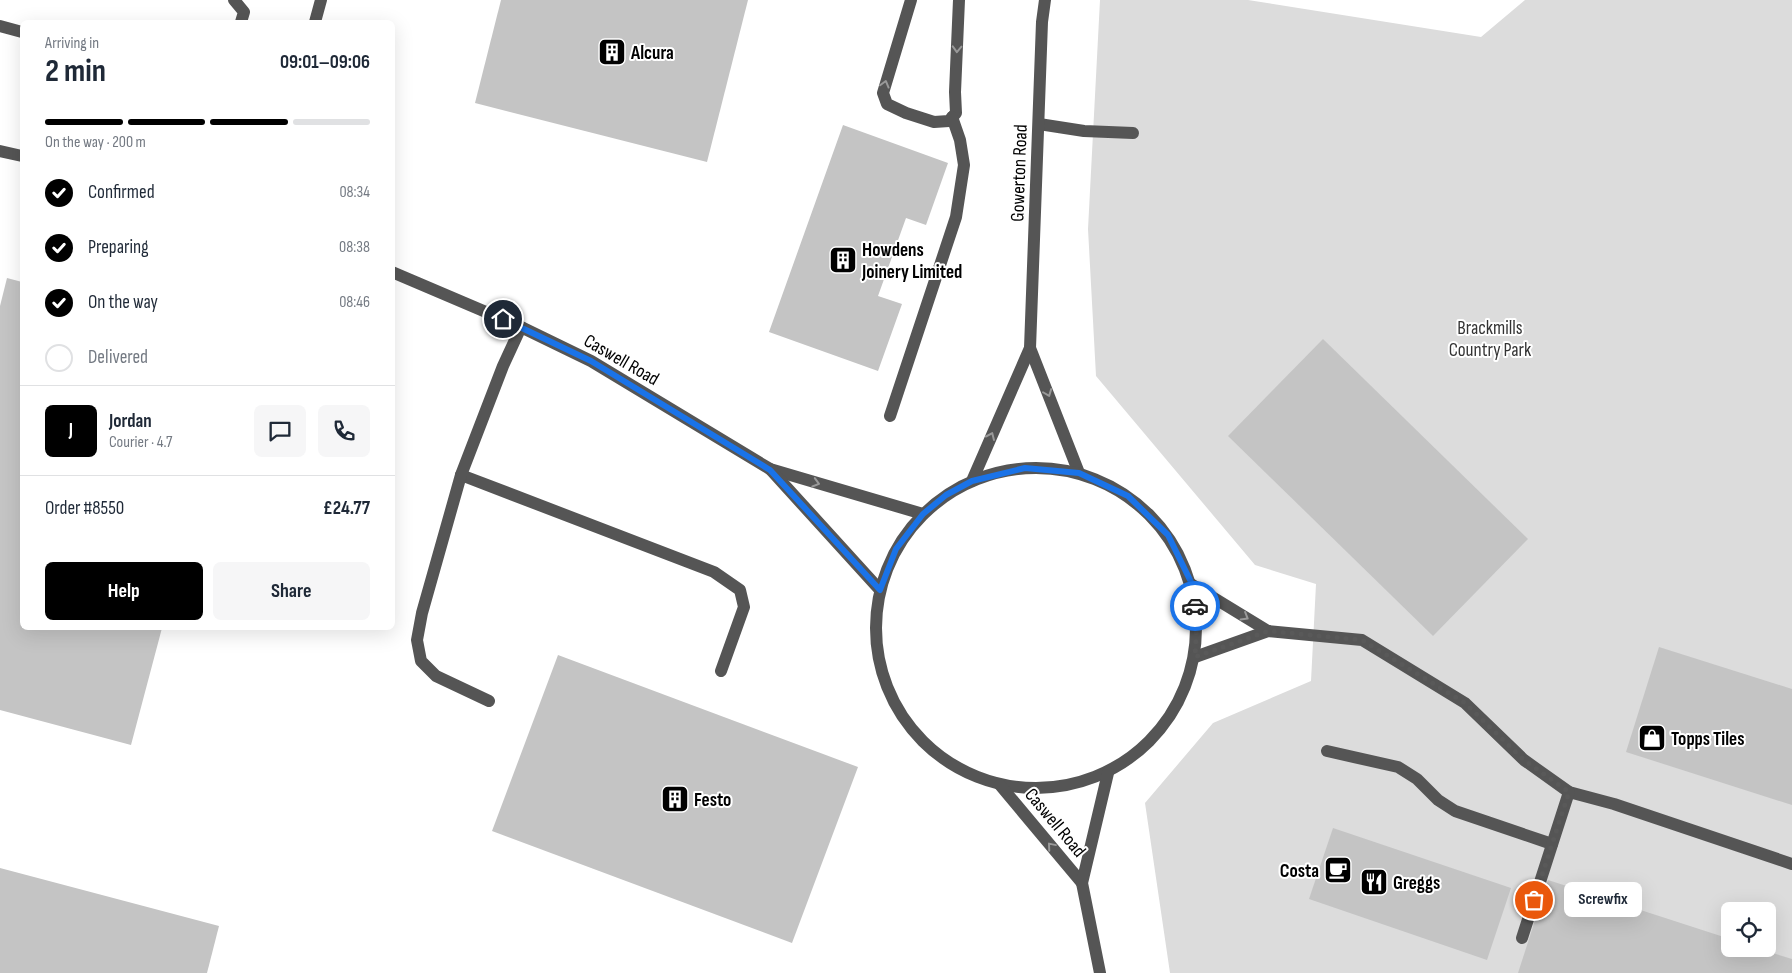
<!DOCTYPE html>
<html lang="en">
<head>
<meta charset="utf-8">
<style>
  :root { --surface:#fff; --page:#f6f6f7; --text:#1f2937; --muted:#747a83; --line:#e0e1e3; --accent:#000 }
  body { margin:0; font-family:"Sofia Sans Condensed",sans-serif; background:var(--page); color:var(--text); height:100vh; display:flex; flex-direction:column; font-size:19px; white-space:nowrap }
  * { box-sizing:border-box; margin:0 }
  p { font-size:16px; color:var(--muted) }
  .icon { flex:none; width:28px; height:28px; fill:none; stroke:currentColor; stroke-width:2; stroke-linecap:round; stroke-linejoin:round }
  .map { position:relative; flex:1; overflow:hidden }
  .details { position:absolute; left:20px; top:20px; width:375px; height:610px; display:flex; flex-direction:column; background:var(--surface); border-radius:8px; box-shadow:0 5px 20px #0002 }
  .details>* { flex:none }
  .tools { position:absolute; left:1721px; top:902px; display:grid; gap:10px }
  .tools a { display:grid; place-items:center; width:55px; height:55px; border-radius:8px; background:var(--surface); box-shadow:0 5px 20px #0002; font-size:25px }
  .pin { position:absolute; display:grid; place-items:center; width:42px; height:42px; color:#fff; margin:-21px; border:2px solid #fff; border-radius:50%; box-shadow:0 1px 5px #0007 }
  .courier { position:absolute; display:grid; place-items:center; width:50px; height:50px; margin:-25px; border:4px solid #1a73e8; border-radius:50%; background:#fff; color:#222; box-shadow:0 1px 6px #0007 }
  .bubble { position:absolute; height:35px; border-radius:8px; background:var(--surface); box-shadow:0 5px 20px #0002; font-size:16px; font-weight:700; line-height:35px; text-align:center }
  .head em { font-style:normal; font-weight:700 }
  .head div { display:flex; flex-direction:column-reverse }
  .head { display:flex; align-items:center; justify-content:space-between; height:85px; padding:0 25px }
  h1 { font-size:32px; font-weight:700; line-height:38px }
  .bar { display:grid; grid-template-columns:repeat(4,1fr); gap:8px 5px; align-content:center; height:60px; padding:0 25px }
  .bar i { height:6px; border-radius:4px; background:var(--line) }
  .bar .current { background:var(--accent) }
  .bar p { grid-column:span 4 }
  .line { display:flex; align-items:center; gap:12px; padding:0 25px; border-top:1px solid var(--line) }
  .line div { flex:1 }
  .round { display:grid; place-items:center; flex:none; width:52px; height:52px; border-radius:8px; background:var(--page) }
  ol { padding:0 25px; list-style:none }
  li { display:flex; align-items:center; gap:15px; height:55px }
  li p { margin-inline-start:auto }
  li .icon { padding:5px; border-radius:50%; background:var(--accent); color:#fff; stroke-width:4 }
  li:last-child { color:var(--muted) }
  li i { width:28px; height:28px; border:2px solid var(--line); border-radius:50% }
  .button { display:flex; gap:10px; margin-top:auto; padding:10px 25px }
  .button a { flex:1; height:58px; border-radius:8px; background:var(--accent); color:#fff; font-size:20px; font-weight:700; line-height:58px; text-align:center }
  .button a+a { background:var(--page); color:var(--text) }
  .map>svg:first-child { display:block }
  .green { fill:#dcdcdc; fill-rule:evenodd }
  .building { fill:#c4c4c4 }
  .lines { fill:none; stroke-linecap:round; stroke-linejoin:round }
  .minor { stroke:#555; stroke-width:12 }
  .oneway { stroke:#999 }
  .done { stroke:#595959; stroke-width:5; stroke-dasharray:0 9 }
  .route { stroke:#1a73e8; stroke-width:6 }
  .labels { text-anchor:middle; stroke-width:4; stroke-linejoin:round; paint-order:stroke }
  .poi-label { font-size:19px; font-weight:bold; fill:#000; stroke:#fff; text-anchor:start }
  .street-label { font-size:19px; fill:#000; stroke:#fff }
  .park-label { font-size:19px; fill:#333; stroke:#fff }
</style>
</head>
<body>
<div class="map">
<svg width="1792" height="973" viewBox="0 0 1792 973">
  <rect width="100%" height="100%" fill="#fff"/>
  <path class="green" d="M 1100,0 L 1248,0 L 1481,37 L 1525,0 L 1792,0 L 1792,973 L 1170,973 L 1145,803 L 1213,723 L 1311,681 L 1316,584 L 1255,565 L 1096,376 L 1088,229 ZM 1730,911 L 1768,911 L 1768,949 L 1730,949 Z"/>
  <g class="building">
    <polygon points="501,0 748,0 707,162 475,103"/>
    <polygon points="843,125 948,163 926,225 906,218 878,296 902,304 878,371 769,332"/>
    <polygon points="7,278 22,282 22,628 162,628 131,745 0,710 0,306"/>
    <polygon points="1323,339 1528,539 1433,636 1228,436"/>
    <polygon points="1659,647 1792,689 1792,805 1626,752"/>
    <polygon points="558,655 858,767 792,943 492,831"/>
    <polygon points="1333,828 1511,888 1487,960 1309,899"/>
    <polygon points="0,868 219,926 207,973 0,973"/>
    <polygon points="1548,880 1730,939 1730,949 1759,949 1792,959 1792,973 1518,973"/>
  </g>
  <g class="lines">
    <g class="minor">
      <polyline points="234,0 244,12 241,22"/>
      <polyline points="911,0 883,93 887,104 906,113 934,122 949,121 956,113 955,92 959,0"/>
      <polyline points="315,22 321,0"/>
      <polyline points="0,26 22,32"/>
      <polyline points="1039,124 1084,131 1133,133"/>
      <polyline points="0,151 22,156"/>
      <polyline points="392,272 521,327 591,361 770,469 923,514"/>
      <polyline points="1030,348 1079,473"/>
      <polyline points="890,416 956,217 964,165 960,140 952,117"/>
      <circle cx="1036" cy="628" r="160"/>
      <polyline points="770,469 880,590"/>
      <polyline points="461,475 714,572 740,590 744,607 721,671"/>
      <polyline points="972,481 1030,348 1042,22 1045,0"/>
      <polyline points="1191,584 1268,631"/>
      <polyline points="1195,657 1268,631 1362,640 1465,703 1524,760 1569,792 1614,804 1792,864"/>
      <polyline points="489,701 436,676 421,661 417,640 422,613 461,475 503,366 521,327"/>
      <polyline points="1327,751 1398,767 1417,779 1438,800 1455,811 1552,844"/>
      <polyline points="1000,785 1082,883"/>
      <polyline points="1522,938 1569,792"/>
      <polyline points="1100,973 1082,883 1108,773"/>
    </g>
  </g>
  <defs><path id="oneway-chevron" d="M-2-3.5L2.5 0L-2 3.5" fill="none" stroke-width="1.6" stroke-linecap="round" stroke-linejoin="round" transform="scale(1.25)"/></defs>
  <g class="oneway">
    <use href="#oneway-chevron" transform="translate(957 49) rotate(92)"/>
    <use href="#oneway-chevron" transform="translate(885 84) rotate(-75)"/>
    <use href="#oneway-chevron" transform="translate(1048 393) rotate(69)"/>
    <use href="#oneway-chevron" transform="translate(991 436) rotate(-66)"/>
    <use href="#oneway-chevron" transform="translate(816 483) rotate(16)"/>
    <use href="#oneway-chevron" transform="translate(1245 617) rotate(31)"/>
    <use href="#oneway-chevron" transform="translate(1051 846) rotate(-130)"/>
  </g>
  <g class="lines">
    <polyline class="done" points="1195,606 1197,621 1195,657 1268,631 1362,640 1465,703 1524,760 1569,792 1534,900"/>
    <polyline class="route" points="503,319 591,361 770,470 880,590 896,549 923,514 946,495 972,481 1025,468 1079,473 1128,496 1168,535 1192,584 1195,606"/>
  </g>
  <defs>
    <g id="building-square" transform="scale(1.4375)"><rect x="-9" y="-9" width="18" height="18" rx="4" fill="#000" stroke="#fff"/><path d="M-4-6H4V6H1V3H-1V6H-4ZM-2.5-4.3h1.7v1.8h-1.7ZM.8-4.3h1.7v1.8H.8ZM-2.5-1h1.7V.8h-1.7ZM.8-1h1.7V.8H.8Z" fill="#fff"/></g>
    <g id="shop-square" transform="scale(1.4375)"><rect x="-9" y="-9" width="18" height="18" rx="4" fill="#000" stroke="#fff"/><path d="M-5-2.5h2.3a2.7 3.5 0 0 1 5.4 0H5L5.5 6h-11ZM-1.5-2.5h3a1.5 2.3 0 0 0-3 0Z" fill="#fff"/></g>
    <g id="cafe-square" transform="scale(1.4375)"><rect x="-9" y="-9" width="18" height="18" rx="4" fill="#000" stroke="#fff"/><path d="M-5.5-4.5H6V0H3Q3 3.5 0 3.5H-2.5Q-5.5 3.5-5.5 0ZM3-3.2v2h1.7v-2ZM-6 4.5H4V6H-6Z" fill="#fff"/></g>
    <g id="restaurant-square" transform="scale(1.4375)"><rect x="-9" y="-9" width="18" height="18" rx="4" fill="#000" stroke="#fff"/><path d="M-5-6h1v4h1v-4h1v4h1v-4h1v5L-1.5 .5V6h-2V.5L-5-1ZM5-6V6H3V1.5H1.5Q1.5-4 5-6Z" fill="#fff"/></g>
  </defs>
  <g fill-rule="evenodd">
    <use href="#building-square" x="612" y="52"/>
    <use href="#building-square" x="843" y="260"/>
    <use href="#shop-square" x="1652" y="738"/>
    <use href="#building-square" x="675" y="799"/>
    <use href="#cafe-square" x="1338" y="870"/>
    <use href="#restaurant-square" x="1374" y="882"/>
  </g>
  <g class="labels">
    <g class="poi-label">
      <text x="631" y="59">Alcura</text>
      <text x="862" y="256">Howdens<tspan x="862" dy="22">Joinery Limited</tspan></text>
      <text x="1671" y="745">Topps Tiles</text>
      <text x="694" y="806">Festo</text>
      <text x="1319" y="877" text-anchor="end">Costa</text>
      <text x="1393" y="889">Greggs</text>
    </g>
    <g class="street-label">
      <text transform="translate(1018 173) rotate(-88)" y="7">Gowerton Road</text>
      <text transform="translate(622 359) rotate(30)" y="7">Caswell Road</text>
      <text transform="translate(1056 822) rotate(50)" y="7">Caswell Road</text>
    </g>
    <g class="park-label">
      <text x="1490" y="334">Brackmills<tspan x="1490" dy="22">Country Park</tspan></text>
    </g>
  </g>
</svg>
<div class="tools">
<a><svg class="icon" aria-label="locate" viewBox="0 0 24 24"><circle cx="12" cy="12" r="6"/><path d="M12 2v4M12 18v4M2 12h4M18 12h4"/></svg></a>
</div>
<div class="pin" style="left:1534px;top:900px;background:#ea580c"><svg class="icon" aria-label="bag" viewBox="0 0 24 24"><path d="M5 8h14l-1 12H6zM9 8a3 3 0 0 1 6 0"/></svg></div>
<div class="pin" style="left:503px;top:319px;background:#1f2937"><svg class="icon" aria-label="home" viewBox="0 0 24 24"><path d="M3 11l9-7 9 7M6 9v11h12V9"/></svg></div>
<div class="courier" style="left:1195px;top:606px"><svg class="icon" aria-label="car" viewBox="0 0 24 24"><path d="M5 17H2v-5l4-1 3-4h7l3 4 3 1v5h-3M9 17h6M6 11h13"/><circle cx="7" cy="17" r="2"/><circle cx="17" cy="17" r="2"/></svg></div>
<div class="bubble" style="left:1564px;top:882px;width:78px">Screwfix</div>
<section class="details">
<div class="head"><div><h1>2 min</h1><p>Arriving in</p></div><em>09:01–09:06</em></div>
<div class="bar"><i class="current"></i><i class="current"></i><i class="current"></i><i></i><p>On the way · 200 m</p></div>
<ol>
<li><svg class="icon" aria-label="check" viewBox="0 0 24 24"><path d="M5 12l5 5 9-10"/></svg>Confirmed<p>08:34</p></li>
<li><svg class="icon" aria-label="check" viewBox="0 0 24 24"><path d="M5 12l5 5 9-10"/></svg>Preparing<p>08:38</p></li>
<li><svg class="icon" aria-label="check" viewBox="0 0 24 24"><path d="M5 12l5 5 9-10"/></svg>On the way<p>08:46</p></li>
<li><i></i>Delivered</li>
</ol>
<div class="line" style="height:90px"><b class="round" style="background:var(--accent);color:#fff">J</b><div><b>Jordan</b><p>Courier · 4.7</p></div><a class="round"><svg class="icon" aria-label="chat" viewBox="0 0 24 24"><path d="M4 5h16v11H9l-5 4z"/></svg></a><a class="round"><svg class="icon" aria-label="phone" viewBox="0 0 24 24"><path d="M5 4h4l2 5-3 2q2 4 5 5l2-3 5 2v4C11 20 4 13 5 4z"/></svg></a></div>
<div class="line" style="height:65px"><div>Order #8550</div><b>£24.77</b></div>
<div class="button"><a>Help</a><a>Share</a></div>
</section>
</div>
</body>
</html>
